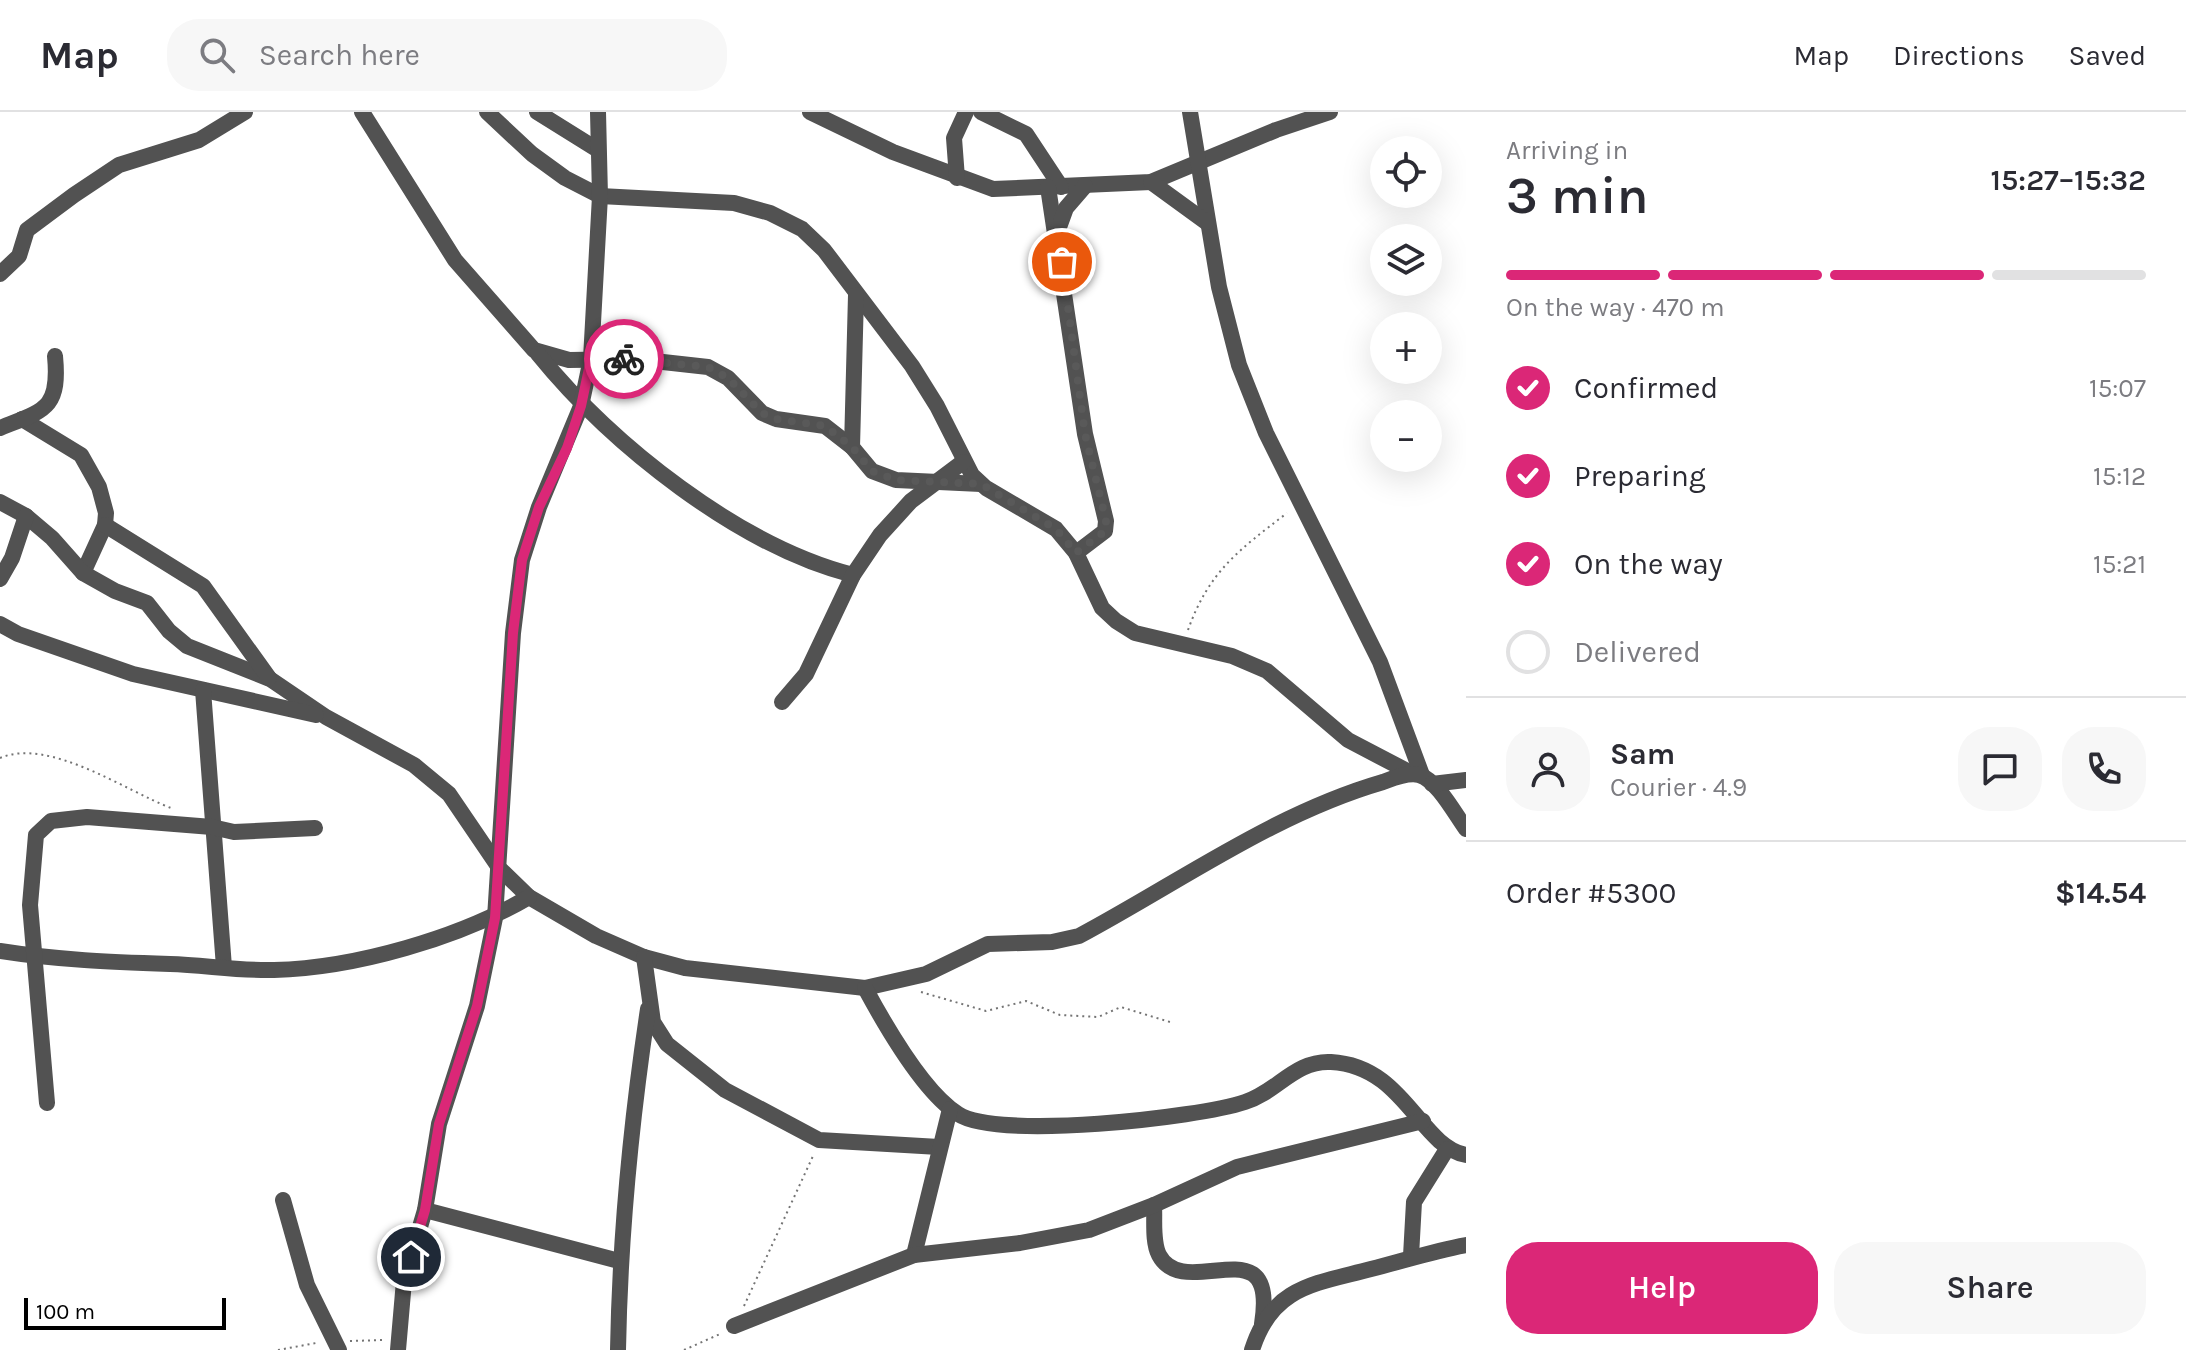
<!DOCTYPE html>
<html lang="en">
<head>
<meta charset="utf-8">
<style>
  :root { --surface:#fff; --page:#f7f7f7; --text:#2b2b33; --muted:#7c7c81; --line:#e1e1e2; --accent:#db2777 }
  body { margin:0; font-family:Karla,sans-serif; background:var(--page); color:var(--text); height:100vh; display:flex; flex-direction:column; font-size:30px; white-space:nowrap }
  * { box-sizing:border-box; margin:0 }
  p { font-size:26px; color:var(--muted) }
  .icon { flex:none; width:44px; height:44px; fill:none; stroke:currentColor; stroke-width:2; stroke-linecap:round; stroke-linejoin:round }
  .map { position:relative; flex:1; overflow:hidden }
  .details { display:flex; flex-direction:column; background:var(--surface); width:720px }
  .details>* { flex:none }
  .buttons { position:absolute; left:1370px; top:24px; display:grid; gap:16px }
  .buttons a { display:grid; place-items:center; width:72px; height:72px; border-radius:50%; background:var(--surface); box-shadow:0 8px 32px #0002; font-size:40px }
  .scale { position:absolute; left:24px; bottom:20px; width:202px; box-sizing:border-box; padding-left:8px; border:4px solid #000; border-top:0; font-size:22px; line-height:28px; white-space:nowrap; color:#000; -webkit-text-stroke:6px #fff; paint-order:stroke }
  .pin { position:absolute; display:grid; place-items:center; width:68px; height:68px; color:#fff; margin:-34px; border:4px solid #fff; border-radius:50%; box-shadow:0 2px 8px #0007 }
  .courier { position:absolute; display:grid; place-items:center; width:80px; height:80px; margin:-40px; border:6px solid #db2777; border-radius:50%; background:#fff; color:#222; box-shadow:0 2px 10px #0007 }
  .summary em { font-style:normal; font-weight:600 }
  .summary div { display:flex; flex-direction:column-reverse }
  .summary { display:flex; align-items:center; justify-content:space-between; height:136px; padding:0 40px }
  h1 { font-size:52px; font-weight:600; line-height:60px }
  .bar { display:grid; grid-template-columns:repeat(4,1fr); gap:12px 8px; align-content:center; height:96px; padding:0 40px }
  .bar i { height:10px; border-radius:6px; background:var(--line) }
  .bar .current { background:var(--accent) }
  .bar p { grid-column:span 4 }
  .line { display:flex; align-items:center; gap:20px; padding:0 40px; border-top:2px solid var(--line) }
  .line div { flex:1 }
  .round { display:grid; place-items:center; flex:none; width:84px; height:84px; border-radius:32px; background:var(--page) }
  ol { padding:0 40px; list-style:none }
  li { display:flex; align-items:center; gap:24px; height:88px }
  li p { margin-inline-start:auto }
  li .icon { padding:8px; border-radius:50%; background:var(--accent); color:#fff; stroke-width:4 }
  li:last-child { color:var(--muted) }
  li i { width:44px; height:44px; border:4px solid var(--line); border-radius:50% }
  .action { display:flex; gap:16px; margin-top:auto; padding:16px 40px }
  .action a { flex:1; height:92px; border-radius:32px; background:var(--accent); color:#fff; font-size:32px; font-weight:600; line-height:92px; text-align:center }
  .action a+a { background:var(--page); color:var(--text) }
  header { display:flex; align-items:center; gap:48px; box-sizing:border-box; height:112px; padding:0 40px; background:var(--surface); border-bottom:2px solid var(--line) }
  header strong { font-size:38px }
  nav { display:flex; gap:44px; margin-inline-start:auto; font-size:28px }
  .search { width:560px; height:72px; background:var(--page); display:flex; align-items:center; gap:20px; box-sizing:border-box; padding:0 28px; border-radius:32px; color:var(--muted); font-size:30px }
  main { display:flex; flex:1; min-height:0 }
  .map>svg:first-child { display:block }
  .lines { fill:none; stroke-linecap:round; stroke-linejoin:round }
  .path { stroke:#747474; stroke-width:2; stroke-dasharray:2 4; stroke-linecap:butt }
  .minor { stroke:#525252; stroke-width:16 }
  .done { stroke:#595959; stroke-width:8; stroke-dasharray:0 14.4 }
  .route { stroke:#db2777; stroke-width:10 }
</style>
</head>
<body>
<header>
<strong>Map</strong>
<div class="search"><svg class="icon" aria-label="search" viewBox="0 0 24 24"><circle cx="10" cy="10" r="6"/><path d="M15 15l6 6"/></svg>Search here</div>
<nav><a>Map</a><a>Directions</a><a>Saved</a></nav>
</header>
<main>
<div class="map">
<svg width="1466" height="1238" viewBox="0 0 1466 1238">
  <rect width="100%" height="100%" fill="#fff"/>
  <g class="lines">
    <g class="path">
      <path d="M 1188,518 C 1209,459 1239,438 1287,401"/>
      <path d="M 0,646 C 49,625 126,679 171,696"/>
      <polyline points="921,880 986,899 1026,889 1060,903 1098,905 1121,895 1170,910"/>
      <polyline points="744,1194 813,1044"/>
      <polyline points="350,1229 384,1228"/>
      <polyline points="278,1238 316,1231"/>
      <polyline points="684,1238 720,1222"/>
    </g>
    <g class="minor">
      <polyline points="362,0 455,148 534,238 569,248 636,247 708,255 728,266 762,301 776,307 825,314 852,335 872,359 896,368 981,372"/>
      <polyline points="487,0 532,42 565,66 600,84 734,91 770,101 802,117 824,138 912,254 937,294 972,363 986,376 1056,417 1076,441 1102,496 1116,509 1135,521 1232,544 1267,559 1348,628 1411,661"/>
      <polyline points="537,0 598,38"/>
      <polyline points="810,0 893,40 993,77 1151,70 1276,18 1330,0"/>
      <polyline points="981,0 1026,22 1061,75"/>
      <polyline points="1190,0 1219,175 1239,253 1266,321 1380,550 1422,663"/>
      <polyline points="957,66 954,26 966,0"/>
      <polyline points="1151,70 1206,110"/>
      <polyline points="1048,75 1085,322 1106,409 1105,419 1076,441"/>
      <polyline points="1058,118 1066,96 1085,74"/>
      <polyline points="0,162 19,144 27,118 74,83 119,53 199,28 245,0"/>
      <path d="M 538,242 C 612,333 739,434 853,463"/>
      <polyline points="22,307 81,343 99,375 106,401 105,413 83,461"/>
      <path d="M 0,316 C 45,298 60,297 55,244"/>
      <polyline points="852,335 856,183"/>
      <path d="M 0,390 L 26,404 L 52,426 L 83,461 L 115,479 L 147,491 L 169,519 L 187,534 L 270,567 L 326,605 L 414,653 L 449,682 L 500,757 L 529,785 L 596,824 L 644,845 L 685,856 L 865,876 L 926,862 L 988,832 L 1052,830 L 1079,824 C 1180,770 1273,702 1383,670 C 1394,666 1408,660 1419,663 C 1437,668 1455,702 1466,717"/>
      <polyline points="105,413 203,474 269,566"/>
      <polyline points="0,467 12,446 26,404"/>
      <polyline points="0,512 18,522 133,562 316,603"/>
      <polyline points="203,578 224,855"/>
      <polyline points="782,590 806,562 853,463 880,423 911,389 963,350"/>
      <polyline points="1432,672 1466,668"/>
      <path d="M 0,839 C 56,848 113,850 170,852 C 204,853 239,859 274,858 C 355,856 459,826 529,785"/>
      <polyline points="644,845 653,910 667,932 725,978 819,1028 939,1035"/>
      <path d="M 865,876 C 885,913 923,980 958,1002 C 998,1028 1197,1006 1245,990 C 1277,980 1295,948 1331,950 C 1405,954 1419,1034 1466,1043"/>
      <polyline points="47,991 30,793 36,723 51,709 87,705 212,715 234,720 315,716"/>
      <polyline points="283,1088 307,1173 339,1238"/>
      <path d="M 1154,1093 C 1155,1108 1152,1129 1159,1143 C 1185,1192 1278,1110 1262,1212"/>
      <polyline points="425,1098 619,1149"/>
      <polyline points="914,1143 950,997"/>
      <polyline points="1411,1144 1414,1090 1447,1037"/>
      <polyline points="734,1214 914,1143 1020,1131 1089,1118 1154,1093 1237,1055 1423,1009"/>
      <polyline points="398,1238 404,1169 425,1098 439,1012 477,894 495,806 513,521 522,448 539,395 581,294 591,247 600,84 598,0"/>
      <path d="M 618,1238 C 620,1124 631,1010 648,897"/>
      <path d="M 1252,1238 C 1272,1174 1315,1172 1371,1157 C 1403,1149 1433,1139 1466,1133"/>
    </g>
  </g>
  <g class="lines">
    <polyline class="done" points="624,247 708,255 728,266 762,301 776,307 825,314 852,335 872,359 896,368 981,372 1056,417 1076,441 1105,419 1106,409 1085,322 1062,150"/>
    <polyline class="route" points="411,1145 425,1098 439,1012 477,894 495,806 513,521 522,448 539,395 567,336 581,294 591,247 624,247"/>
  </g>
</svg>
<div class="buttons">
<a><svg class="icon" aria-label="locate" viewBox="0 0 24 24"><circle cx="12" cy="12" r="6"/><path d="M12 2v4M12 18v4M2 12h4M18 12h4"/></svg></a>
<a><svg class="icon" aria-label="layers" viewBox="0 0 24 24"><path d="M12 4l9 5-9 5-9-5zM3 14l9 5 9-5"/></svg></a>
<a>+</a>
<a>−</a>
</div>
<div class="scale">100 m</div>
<div class="pin" style="left:1062px;top:150px;background:#ea580c"><svg class="icon" aria-label="bag" viewBox="0 0 24 24"><path d="M5 8h14l-1 12H6zM9 8a3 3 0 0 1 6 0"/></svg></div>
<div class="pin" style="left:411px;top:1145px;background:#1f2937"><svg class="icon" aria-label="home" viewBox="0 0 24 24"><path d="M3 11l9-7 9 7M6 9v11h12V9"/></svg></div>
<div class="courier" style="left:624px;top:247px"><svg class="icon" aria-label="bike" viewBox="0 0 24 24"><circle cx="6" cy="16" r="4"/><circle cx="18" cy="16" r="4"/><path d="M6 16l4-8h5l3 8M10 8l3 8H6M13 5h3"/></svg></div>
</div>
<section class="details">
<div class="summary"><div><h1>3 min</h1><p>Arriving in</p></div><em>15:27–15:32</em></div>
<div class="bar"><i class="current"></i><i class="current"></i><i class="current"></i><i></i><p>On the way · 470 m</p></div>
<ol>
<li><svg class="icon" aria-label="check" viewBox="0 0 24 24"><path d="M5 12l5 5 9-10"/></svg>Confirmed<p>15:07</p></li>
<li><svg class="icon" aria-label="check" viewBox="0 0 24 24"><path d="M5 12l5 5 9-10"/></svg>Preparing<p>15:12</p></li>
<li><svg class="icon" aria-label="check" viewBox="0 0 24 24"><path d="M5 12l5 5 9-10"/></svg>On the way<p>15:21</p></li>
<li><i></i>Delivered</li>
</ol>
<div class="line" style="height:144px"><a class="round"><svg class="icon" aria-label="person" viewBox="0 0 24 24"><circle cx="12" cy="8" r="4"/><path d="M4 21q1-7 8-7t8 7"/></svg></a><div><b>Sam</b><p>Courier · 4.9</p></div><a class="round"><svg class="icon" aria-label="chat" viewBox="0 0 24 24"><path d="M4 5h16v11H9l-5 4z"/></svg></a><a class="round"><svg class="icon" aria-label="phone" viewBox="0 0 24 24"><path d="M5 4h4l2 5-3 2q2 4 5 5l2-3 5 2v4C11 20 4 13 5 4z"/></svg></a></div>
<div class="line" style="height:104px"><div>Order #5300</div><b>$14.54</b></div>
<div class="action"><a>Help</a><a>Share</a></div>
</section>
</main>
</body>
</html>
